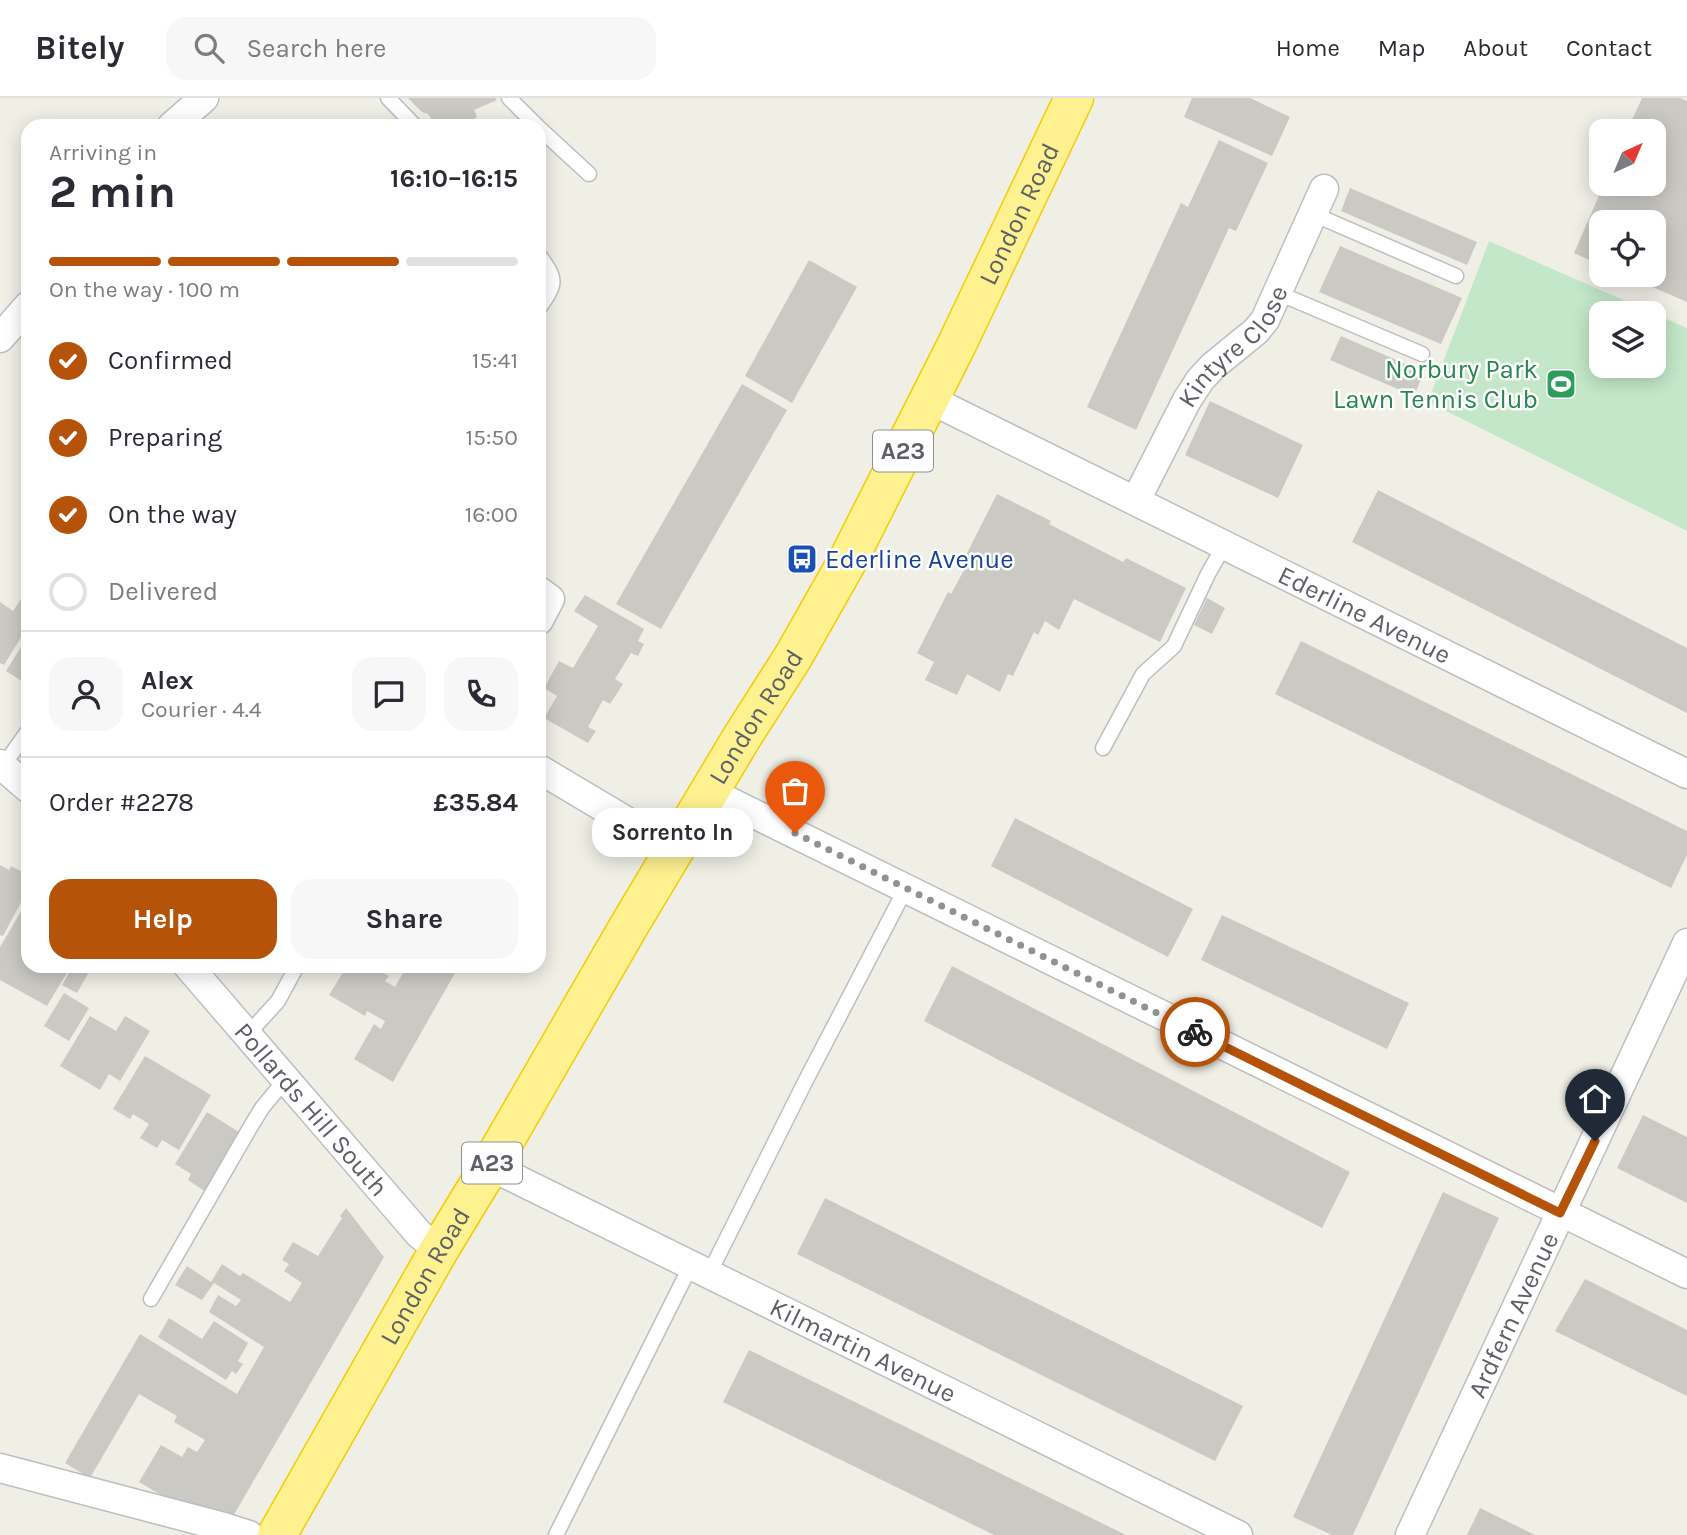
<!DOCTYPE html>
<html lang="en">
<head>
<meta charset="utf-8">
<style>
  :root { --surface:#fff; --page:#f7f7f7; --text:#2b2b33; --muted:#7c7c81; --line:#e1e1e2; --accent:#b45309 }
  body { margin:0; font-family:Karla,sans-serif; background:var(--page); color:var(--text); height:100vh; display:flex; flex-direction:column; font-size:26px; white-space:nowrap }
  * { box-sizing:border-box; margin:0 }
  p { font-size:23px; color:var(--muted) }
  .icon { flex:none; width:38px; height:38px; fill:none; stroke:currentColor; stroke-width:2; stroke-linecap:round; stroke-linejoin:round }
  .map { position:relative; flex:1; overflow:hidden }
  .side { position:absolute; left:21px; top:21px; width:525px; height:854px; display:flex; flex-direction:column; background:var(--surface); border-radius:21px; box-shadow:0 4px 18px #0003 }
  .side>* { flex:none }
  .needle { width:46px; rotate:44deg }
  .buttons { position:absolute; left:1589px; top:21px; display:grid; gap:14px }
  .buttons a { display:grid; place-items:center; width:77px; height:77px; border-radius:14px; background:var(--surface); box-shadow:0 4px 18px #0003; font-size:35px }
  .pin { position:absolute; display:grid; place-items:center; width:60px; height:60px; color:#fff; margin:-72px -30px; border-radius:50% 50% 50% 0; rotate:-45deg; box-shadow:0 0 7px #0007 }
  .pin .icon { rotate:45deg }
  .courier { position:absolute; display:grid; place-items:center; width:70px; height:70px; margin:-35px; border:5px solid #b45309; border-radius:50%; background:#fff; color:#222; box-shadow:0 2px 9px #0007 }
  .bubble { position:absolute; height:49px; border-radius:21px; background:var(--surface); box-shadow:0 4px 18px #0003; font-size:23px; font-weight:700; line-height:49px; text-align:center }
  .summary em { font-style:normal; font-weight:700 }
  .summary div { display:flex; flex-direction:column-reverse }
  .summary { display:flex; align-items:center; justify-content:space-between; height:119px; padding:0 28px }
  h1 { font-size:46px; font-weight:700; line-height:52px }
  .bar { display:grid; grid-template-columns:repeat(4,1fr); gap:10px 7px; align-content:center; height:84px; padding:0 28px }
  .bar i { height:9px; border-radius:5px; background:var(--line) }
  .bar .active { background:var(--accent) }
  .bar p { grid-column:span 4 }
  .line { display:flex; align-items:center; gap:18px; padding:0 28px; border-top:2px solid var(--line) }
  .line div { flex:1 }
  .round { display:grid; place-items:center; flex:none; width:74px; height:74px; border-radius:21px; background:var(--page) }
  ol { padding:0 28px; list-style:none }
  li { display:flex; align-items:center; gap:21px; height:77px }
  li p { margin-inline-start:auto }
  li .icon { padding:7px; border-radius:50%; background:var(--accent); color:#fff; stroke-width:4 }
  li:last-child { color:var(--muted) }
  li i { width:38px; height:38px; border:4px solid var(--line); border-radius:50% }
  .action { display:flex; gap:14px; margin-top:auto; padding:14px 28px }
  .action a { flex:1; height:80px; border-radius:21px; background:var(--accent); color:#fff; font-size:28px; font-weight:700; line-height:80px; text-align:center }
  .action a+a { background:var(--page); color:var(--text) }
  header { display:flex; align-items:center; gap:42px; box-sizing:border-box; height:98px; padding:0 35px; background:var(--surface); border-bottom:2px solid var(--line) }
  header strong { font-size:33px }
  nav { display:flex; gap:38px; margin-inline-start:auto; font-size:24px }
  .search { width:490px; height:63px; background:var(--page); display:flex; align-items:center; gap:18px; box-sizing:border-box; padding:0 24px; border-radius:21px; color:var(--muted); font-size:26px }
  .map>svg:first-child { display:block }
  .green { fill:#c3e7c8; fill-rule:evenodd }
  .building { fill:#cbc9c3 }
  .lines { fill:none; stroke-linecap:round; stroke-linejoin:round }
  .lane-casing { stroke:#bdbec4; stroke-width:17 }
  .street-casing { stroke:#bdbec4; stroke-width:31 }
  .highway-casing { stroke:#f6cc00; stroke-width:41 }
  .lane { stroke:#fff; stroke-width:14 }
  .street { stroke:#fff; stroke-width:28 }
  .highway { stroke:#fdf190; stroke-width:38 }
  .done { stroke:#909293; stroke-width:7; stroke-dasharray:0 12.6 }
  .route { stroke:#b45309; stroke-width:9 }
  .labels { text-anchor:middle; stroke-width:5; stroke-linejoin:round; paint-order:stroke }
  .shield { fill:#fff; stroke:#8e9094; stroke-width:2 }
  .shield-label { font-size:24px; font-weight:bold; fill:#5d6066 }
  .street-label { font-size:26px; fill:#5d6066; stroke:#fff }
  .leisure-label { font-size:26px; fill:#27864d; stroke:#fff; text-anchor:end }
  .transit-label { font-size:26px; fill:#164399; stroke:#fff; text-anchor:start }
</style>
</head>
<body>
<header>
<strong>Bitely</strong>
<div class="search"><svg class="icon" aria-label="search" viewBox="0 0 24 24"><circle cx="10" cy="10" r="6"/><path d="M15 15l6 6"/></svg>Search here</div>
<nav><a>Home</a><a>Map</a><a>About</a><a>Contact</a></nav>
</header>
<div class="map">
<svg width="1687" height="1437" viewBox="0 0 1687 1437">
  <rect width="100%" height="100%" fill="#f0efe6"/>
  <path class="green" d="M 1489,143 L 1687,230 L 1687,433 L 1428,304 ZM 1601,215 L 1654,215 L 1654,268 L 1601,268 Z"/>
  <g class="building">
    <polygon points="408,0 495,0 497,2 474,12 477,19 460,28 436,28 428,16 422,14"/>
    <polygon points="1192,0 1250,0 1290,19 1272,58 1184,19"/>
    <polygon points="1642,0 1680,0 1687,3 1687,204 1625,177 1654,177 1654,124 1601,124 1601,167 1574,155 1604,86 1654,86 1654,33 1627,33"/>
    <polygon points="1219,42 1268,65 1236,133 1229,130 1136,332 1087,309 1181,105 1188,109"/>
    <polygon points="1350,90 1477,144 1467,167 1341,113"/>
    <polygon points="1340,148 1462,200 1441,246 1319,194"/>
    <polygon points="809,162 857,189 792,305 745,278"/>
    <polygon points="1341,238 1424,274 1414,298 1330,262"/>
    <polygon points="742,286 787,312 661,531 616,506"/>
    <polygon points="1210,303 1303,347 1278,400 1185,357"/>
    <polygon points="1378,392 1687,550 1687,615 1352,444"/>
    <polygon points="997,396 1051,423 1049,426 1123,464 1126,460 1186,490 1160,544 1074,501 1059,532 1045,523 1038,537 1034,534 1013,578 1008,576 1000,594 967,576 957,597 925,582 934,564 917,555 948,494 951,496 970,461 965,459"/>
    <polygon points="585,497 644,531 638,543 644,546 638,558 631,555 615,581 623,586 610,606 603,602 588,629 596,633 588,645 544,620 557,598 544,590 559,563 573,570 598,528 574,513"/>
    <polygon points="23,498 28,501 28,528 4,567 0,565 0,504 13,513"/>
    <polygon points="1207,500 1225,510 1212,536 1194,527"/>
    <polygon points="28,538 28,587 6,573"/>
    <polygon points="1301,543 1687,733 1687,757 1671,790 1275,596"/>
    <polygon points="1015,720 1193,811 1168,859 991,768"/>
    <polygon points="0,767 9,772 11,768 28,777 28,791 3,838 0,837"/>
    <polygon points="28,809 28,868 71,868 47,908 0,882 0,849 23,810 26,812"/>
    <polygon points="1222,817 1409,905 1387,951 1201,862"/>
    <polygon points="73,868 92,869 77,895 62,887"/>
    <polygon points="347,868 372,868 389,878 385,883 395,889 407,868 459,868 393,984 354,961 374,926 381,931 385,923 367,913 365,918 329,897"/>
    <polygon points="952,868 1350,1074 1322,1130 924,923"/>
    <polygon points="64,895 89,910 69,943 44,928"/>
    <polygon points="90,918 116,933 125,918 150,933 120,983 109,976 100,992 60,968"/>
    <polygon points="145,958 211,997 179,1052 162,1042 157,1050 140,1040 149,1026 133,1016 130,1021 113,1011"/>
    <polygon points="207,1014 242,1036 206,1094 188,1082 191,1076 175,1066"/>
    <polygon points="1643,1017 1687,1039 1687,1105 1617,1070"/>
    <polygon points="1443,1094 1499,1120 1353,1437 1332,1437 1293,1419"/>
    <polygon points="825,1100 1243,1308 1215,1363 797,1156"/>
    <polygon points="346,1110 384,1159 232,1420 166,1400 139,1384 161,1347 182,1359 188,1349 197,1354 205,1342 174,1324 177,1318 139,1296 90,1380 65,1365 140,1236 237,1296 264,1249 209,1214 218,1197 236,1208 241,1202 214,1185 202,1202 175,1187 187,1168 211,1184 222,1166 240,1178 243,1175 290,1204 302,1185 284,1173 289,1166 282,1162 293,1144 318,1158 342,1120 340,1118"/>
    <polygon points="1585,1181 1687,1232 1687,1298 1555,1233"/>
    <polygon points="169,1220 202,1241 214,1223 248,1245 238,1263 243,1266 236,1276 232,1273 226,1282 158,1239"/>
    <polygon points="749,1252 1126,1437 994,1437 723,1304"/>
    <polygon points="1480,1410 1535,1437 1467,1437"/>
  </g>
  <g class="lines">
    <g class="lane-casing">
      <g id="lane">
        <polyline points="388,0 415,28"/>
        <polyline points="509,0 537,28"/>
        <polyline points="539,30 589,76"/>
        <polyline points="1313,116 1456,178"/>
        <path d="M 539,157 C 557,182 557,185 539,210"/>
        <polyline points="1278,195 1422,256"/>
        <polyline points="1103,650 1143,576 1174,548 1208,476 1225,446"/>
        <polyline points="3,668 28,633"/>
        <polyline points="248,936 278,903 297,868"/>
        <polyline points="709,1176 805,984 906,790"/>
        <polyline points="151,1201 251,1028 262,1010 286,981"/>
        <polyline points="556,1437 691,1167"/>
      </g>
    </g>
    <g class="street-casing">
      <g id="street">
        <polyline points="172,28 204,0"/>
        <polyline points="0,240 28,208"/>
        <path id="s1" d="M 929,301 L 1687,676"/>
        <path id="s2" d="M 1136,402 L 1187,302 L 1200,282 L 1213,268 L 1256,233 L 1265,222 L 1324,91"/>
        <polyline points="539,493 550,501 539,522"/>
        <polyline points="0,666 28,690"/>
        <polyline points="539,671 675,752"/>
        <polyline points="710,694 1687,1176"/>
        <path id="s3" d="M 188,868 L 419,1136 L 439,1152"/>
        <path id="s4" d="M 490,1068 L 1238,1437"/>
        <polyline points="0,1370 224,1429 249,1437"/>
        <path id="s5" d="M 1410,1437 L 1687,845"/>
      </g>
    </g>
    <g class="highway-casing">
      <g id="highway">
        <path id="s6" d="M 277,1437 L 439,1152 L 490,1068 L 630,826 L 742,639 L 793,559 L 848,462 L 957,246 L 1074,0"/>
      </g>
    </g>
    <use href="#lane" class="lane"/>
    <use href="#street" class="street"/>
    <use href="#highway" class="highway"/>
  </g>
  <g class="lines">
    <polyline class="done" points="795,735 1195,934"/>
    <polyline class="route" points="1195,934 1560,1115 1595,1043"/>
  </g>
  <defs>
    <g id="stadium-square" transform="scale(1.575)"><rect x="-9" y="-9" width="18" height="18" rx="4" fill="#2e9e5b" stroke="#fff"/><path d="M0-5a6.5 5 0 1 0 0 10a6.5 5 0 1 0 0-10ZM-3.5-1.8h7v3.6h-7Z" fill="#fff"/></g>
    <g id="bus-square" transform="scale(1.575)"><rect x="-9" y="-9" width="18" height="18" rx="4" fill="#1a4fb4" stroke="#fff"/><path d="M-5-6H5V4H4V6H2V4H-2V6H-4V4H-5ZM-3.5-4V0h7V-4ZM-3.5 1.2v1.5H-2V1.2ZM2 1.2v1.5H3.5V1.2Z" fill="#fff"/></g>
  </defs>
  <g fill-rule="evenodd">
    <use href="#stadium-square" x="1561" y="286"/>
    <use href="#bus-square" x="802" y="461"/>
  </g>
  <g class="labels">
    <g class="shield">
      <rect x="873" y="332.5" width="60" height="41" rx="5"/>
      <rect x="462" y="1044.5" width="60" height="41" rx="5"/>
    </g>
    <g class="shield-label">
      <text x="903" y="361">A23</text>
      <text x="492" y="1073">A23</text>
    </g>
    <g class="street-label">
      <text dy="9" stroke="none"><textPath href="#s6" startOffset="1516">London Road</textPath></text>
      <text dy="9" stroke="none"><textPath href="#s2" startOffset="184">Kintyre Close</textPath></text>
      <text dy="9" stroke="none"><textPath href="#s1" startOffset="486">Ederline Avenue</textPath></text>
      <text dy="9" stroke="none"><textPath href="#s6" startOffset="948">London Road</textPath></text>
      <text dy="9" stroke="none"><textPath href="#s3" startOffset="189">Pollards Hill South</textPath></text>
      <text dy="9" stroke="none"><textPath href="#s6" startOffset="298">London Road</textPath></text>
      <text dy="9" stroke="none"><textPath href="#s5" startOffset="243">Ardfern Avenue</textPath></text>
      <text dy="9" stroke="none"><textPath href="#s4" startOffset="416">Kilmartin Avenue</textPath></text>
    </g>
    <g class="leisure-label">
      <text x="1538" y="280">Norbury Park<tspan x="1538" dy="30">Lawn Tennis Club</tspan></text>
    </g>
    <g class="transit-label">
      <text x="825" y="470">Ederline Avenue</text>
    </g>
  </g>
</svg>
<div class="buttons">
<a><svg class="needle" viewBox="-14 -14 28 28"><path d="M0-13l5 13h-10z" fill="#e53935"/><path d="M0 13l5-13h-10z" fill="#7c7c81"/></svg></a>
<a><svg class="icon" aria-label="locate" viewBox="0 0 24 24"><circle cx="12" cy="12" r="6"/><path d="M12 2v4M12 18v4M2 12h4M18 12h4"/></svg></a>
<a><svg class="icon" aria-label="layers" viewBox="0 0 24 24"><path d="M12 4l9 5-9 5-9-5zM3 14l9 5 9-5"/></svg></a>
</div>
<div class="pin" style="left:795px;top:735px;background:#ea580c"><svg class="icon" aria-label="bag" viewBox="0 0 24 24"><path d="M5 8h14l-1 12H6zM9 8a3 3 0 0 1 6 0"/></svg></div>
<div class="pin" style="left:1595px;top:1043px;background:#1f2937"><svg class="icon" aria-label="home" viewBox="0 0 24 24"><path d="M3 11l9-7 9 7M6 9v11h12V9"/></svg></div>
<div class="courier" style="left:1195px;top:934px"><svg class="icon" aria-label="bike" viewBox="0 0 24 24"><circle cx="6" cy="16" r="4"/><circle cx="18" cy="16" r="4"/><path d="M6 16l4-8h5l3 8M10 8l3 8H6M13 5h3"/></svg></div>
<div class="bubble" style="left:592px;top:710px;width:161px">Sorrento In</div>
<section class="side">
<div class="summary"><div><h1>2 min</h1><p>Arriving in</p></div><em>16:10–16:15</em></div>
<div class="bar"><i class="active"></i><i class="active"></i><i class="active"></i><i></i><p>On the way · 100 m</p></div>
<ol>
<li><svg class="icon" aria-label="check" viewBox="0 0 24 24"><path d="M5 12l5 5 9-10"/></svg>Confirmed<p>15:41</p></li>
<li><svg class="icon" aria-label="check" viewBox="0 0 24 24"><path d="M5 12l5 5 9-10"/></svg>Preparing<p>15:50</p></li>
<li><svg class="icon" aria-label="check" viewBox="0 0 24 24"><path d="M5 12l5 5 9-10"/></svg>On the way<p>16:00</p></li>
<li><i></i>Delivered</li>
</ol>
<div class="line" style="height:126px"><a class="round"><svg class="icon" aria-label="person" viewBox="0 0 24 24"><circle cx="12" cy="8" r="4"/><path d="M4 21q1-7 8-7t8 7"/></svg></a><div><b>Alex</b><p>Courier · 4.4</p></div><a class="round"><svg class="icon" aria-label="chat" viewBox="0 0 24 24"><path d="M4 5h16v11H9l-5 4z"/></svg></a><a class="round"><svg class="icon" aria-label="phone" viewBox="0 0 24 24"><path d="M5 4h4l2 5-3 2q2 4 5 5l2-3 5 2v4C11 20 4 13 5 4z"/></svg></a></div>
<div class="line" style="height:91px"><div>Order #2278</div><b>£35.84</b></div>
<div class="action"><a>Help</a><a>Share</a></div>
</section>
</div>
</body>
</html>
